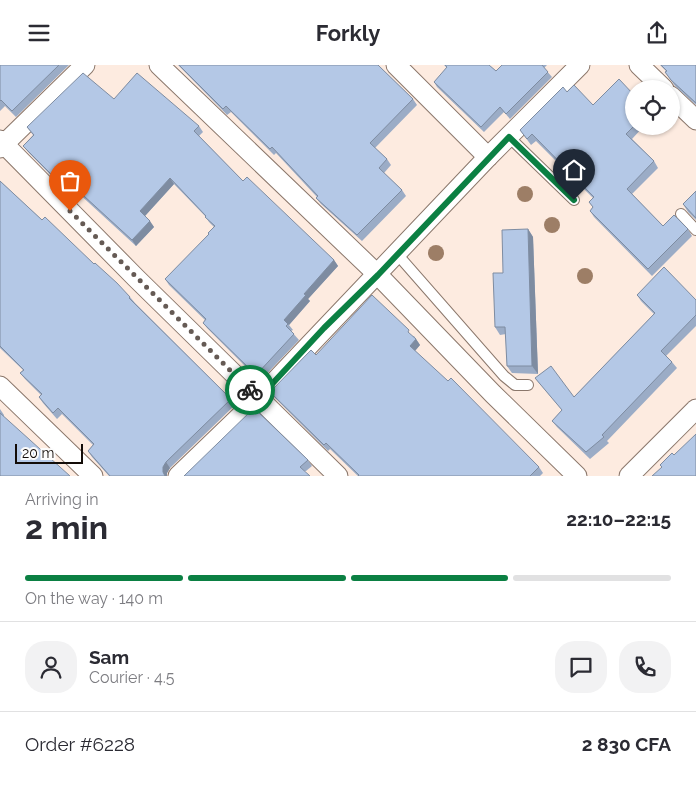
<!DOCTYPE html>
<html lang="en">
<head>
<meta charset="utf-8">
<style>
  :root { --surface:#fff; --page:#f2f2f3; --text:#2b2b33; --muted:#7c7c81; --line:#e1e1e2; --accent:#0b8043 }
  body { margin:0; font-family:Raleway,sans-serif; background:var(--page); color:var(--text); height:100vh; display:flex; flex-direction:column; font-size:19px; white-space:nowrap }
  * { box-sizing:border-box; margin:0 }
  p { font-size:16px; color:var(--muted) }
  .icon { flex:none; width:28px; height:28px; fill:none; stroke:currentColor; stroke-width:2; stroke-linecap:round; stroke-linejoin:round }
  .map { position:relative; height:411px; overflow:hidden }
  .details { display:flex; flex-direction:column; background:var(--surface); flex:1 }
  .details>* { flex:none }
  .fabs { position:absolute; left:625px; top:15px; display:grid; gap:10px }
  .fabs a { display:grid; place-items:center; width:55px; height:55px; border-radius:50%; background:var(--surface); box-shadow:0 1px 4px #0004; font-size:25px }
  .scale { position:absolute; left:15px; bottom:12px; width:68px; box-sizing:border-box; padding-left:5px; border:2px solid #130c08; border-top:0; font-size:14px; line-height:18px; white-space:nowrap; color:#130c08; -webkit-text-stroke:4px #fcfcfc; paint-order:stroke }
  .pin { position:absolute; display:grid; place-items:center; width:42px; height:42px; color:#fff; margin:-51px -21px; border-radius:50% 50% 50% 0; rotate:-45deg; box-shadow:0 0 5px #0007 }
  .pin .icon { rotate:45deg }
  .courier { position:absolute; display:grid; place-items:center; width:50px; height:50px; margin:-25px; border:4px solid #0b8043; border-radius:50%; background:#fff; color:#222; box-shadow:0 1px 6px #0007 }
  .summary em { font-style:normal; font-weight:700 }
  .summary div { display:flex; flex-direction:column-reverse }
  .summary { display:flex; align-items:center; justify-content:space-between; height:85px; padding:0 25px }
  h1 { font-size:32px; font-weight:700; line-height:38px }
  .bar { display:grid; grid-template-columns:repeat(4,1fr); gap:8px 5px; align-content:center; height:60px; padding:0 25px }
  .bar i { height:6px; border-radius:4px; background:var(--line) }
  .bar .selected { background:var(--accent) }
  .bar p { grid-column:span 4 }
  .line { display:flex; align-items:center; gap:12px; padding:0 25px; border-top:1px solid var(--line) }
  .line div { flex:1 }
  .round { display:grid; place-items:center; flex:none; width:52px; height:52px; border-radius:20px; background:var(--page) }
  header { display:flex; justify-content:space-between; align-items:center; height:65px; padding:0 25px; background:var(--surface); font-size:22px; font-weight:700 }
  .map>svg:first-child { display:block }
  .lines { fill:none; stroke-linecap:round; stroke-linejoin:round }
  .service-casing { stroke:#8b776b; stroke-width:12 }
  .minor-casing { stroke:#8b776b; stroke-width:21 }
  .service { stroke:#fff; stroke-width:10 }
  .minor { stroke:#fff; stroke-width:19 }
  .tree { fill:#9d7e66 }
  .wall { fill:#9bacc6 }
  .shaded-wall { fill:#7e8ca1 }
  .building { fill:#b4c8e6; stroke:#7e8ca1 }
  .done { stroke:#655a54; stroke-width:5; stroke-dasharray:0 9 }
  .route { stroke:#0b8043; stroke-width:6 }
</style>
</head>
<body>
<header><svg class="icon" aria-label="menu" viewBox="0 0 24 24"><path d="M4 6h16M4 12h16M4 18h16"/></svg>Forkly<svg class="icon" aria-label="share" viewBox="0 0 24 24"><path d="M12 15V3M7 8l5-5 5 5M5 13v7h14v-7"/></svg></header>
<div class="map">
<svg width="696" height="411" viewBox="0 0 696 411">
  <rect width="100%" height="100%" fill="#fdebe0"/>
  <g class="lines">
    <g class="service-casing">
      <g id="service">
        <polyline points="509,72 574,135"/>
        <polyline points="681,149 696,165"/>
        <polyline points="397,189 504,311 515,320 528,320"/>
      </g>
    </g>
    <g class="minor-casing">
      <g id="minor">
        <polyline points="159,0 378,210 493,329 577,411"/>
        <polyline points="396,0 488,92"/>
        <polyline points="639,0 664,24"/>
        <polyline points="671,31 696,55"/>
        <polyline points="0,75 136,213 338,411"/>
        <polyline points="0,83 85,0"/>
        <polyline points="0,321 93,411"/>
        <polyline points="178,411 259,333 488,92 580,0"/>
        <polyline points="629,411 696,344"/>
      </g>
    </g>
    <use href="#service" class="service"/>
    <use href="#minor" class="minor"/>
  </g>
  <g class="tree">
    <circle cx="525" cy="129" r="8"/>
    <circle cx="552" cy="160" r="8"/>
    <circle cx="436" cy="188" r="8"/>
    <circle cx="585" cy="211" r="8"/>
  </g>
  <g class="wall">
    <polygon points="0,0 69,0 16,52 5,41 0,46"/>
    <polygon points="178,0 378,0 413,34 417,40 375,83 387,94 391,100 384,108 402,125 406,131 362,176 321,139 316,133 317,132 276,88 274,90 231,47 227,50"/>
    <polygon points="444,0 489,0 496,6 502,0 547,0 544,3 552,12 510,54 504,47 484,67 437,22 434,17 447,3"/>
    <polygon points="660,0 696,0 696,40 675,21 665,7 666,6"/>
    <polygon points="567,27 634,61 644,61 632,74 654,96 658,103 632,129 663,161 688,164 692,171 652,211 594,152 590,146 593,142 589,137 593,133 536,76 531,80 520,65"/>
    <polygon points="114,34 199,61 203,67 199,71 243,116 334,195 338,201 308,234 310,236 289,260 293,265 291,266 299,275 260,316 207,263 203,258 205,255 169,220 165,214 209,170 214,162 209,157 205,151 174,119 145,151 154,162 136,181 76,126 71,131 28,87 23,81 33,70 27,62"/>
    <polygon points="0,116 42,155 94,199 130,232 135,238 231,334 235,340 170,403 167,408 167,411 109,411 92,392 88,386 93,380 62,349 57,354 43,338 39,332 41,330 25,314 20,308 23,305 0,283"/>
    <polygon points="696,126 696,155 688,147 683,139"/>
    <polygon points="528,164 533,172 538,309 512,308 507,301 506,269 500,270 495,262 503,208"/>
    <polygon points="637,230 696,235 696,261 666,291 672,297 677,303 607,376 609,378 590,394 557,362 552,356 562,345 535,313 574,332 654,249 641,236"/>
    <polygon points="414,271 420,280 415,286 539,402 543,408 540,411 358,411 330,384 328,386 275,333 270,327 316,290"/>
    <polygon points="0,344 4,350 0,411"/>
    <polygon points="308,395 312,401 306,406 184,411"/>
  </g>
  <g class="shaded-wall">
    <polygon points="170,113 174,119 144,152 140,146"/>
    <polygon points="72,120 76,126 71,131 67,125"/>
    <polygon points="150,156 154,162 136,181 132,175"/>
    <polygon points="528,164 533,172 538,309 532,301"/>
    <polygon points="334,195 338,201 308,234 310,236 289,260 284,255 304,229"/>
    <polygon points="416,274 420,280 414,287 410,281"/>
    <polygon points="166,397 170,403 167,408 167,411 165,411 163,407 163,402"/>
  </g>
  <g class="building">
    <polygon points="0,0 59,0 12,46 1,35 0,36"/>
    <polygon points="179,0 378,0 413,34 370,78 387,94 379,103 402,125 357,170 316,133 318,131 272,82 270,84 226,41 223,44"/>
    <polygon points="445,0 489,0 496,6 502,0 542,0 548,7 506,49 500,42 481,62 434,17 447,2"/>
    <polygon points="661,0 696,0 696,38 671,15 665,7 667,6"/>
    <polygon points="83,8 114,34 137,8 199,61 194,66 243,116 247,112 334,195 304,229 306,230 284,255 288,259 286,261 294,269 256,310 203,258 206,254 165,214 209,169 208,168 215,161 205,152 206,151 170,113 140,146 150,156 132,175 72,120 67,125 23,81 34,70 27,62"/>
    <polygon points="619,14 634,30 634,61 626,69 654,96 627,124 663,161 674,150 688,164 648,204 590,146 593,142 589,137 594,132 532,69 527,74 520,65 563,22 567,27 574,20 593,40"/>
    <polygon points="0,116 42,155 45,152 94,199 95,198 117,218 130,232 129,233 231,334 166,397 163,402 163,407 165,411 110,411 88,386 94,379 58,343 53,348 39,332 42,329 20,308 24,305 0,281"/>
    <polygon points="696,126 696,153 683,139"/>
    <polygon points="528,164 532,301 507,301 505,262 495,262 493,208 503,208 502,165"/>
    <polygon points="664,202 696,235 696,250 661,286 672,297 602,370 604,372 586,387 552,356 562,345 535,313 551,301 574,332 655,248 637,230"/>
    <polygon points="372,230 409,265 408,267 416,274 410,281 448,316 451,313 539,402 530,411 358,411 359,410 326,378 324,380 270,327 311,285 316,290"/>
    <polygon points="254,343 308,395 300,402 310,411 184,411"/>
    <polygon points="0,348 70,411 0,411"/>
    <polygon points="696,369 696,411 652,411 662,402 660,400 672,388 674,390"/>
  </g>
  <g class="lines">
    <polyline class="done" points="70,146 250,325"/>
    <polyline class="route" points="250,325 259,333 324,263 378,210 509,72 574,135"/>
  </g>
</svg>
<div class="fabs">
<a><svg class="icon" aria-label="locate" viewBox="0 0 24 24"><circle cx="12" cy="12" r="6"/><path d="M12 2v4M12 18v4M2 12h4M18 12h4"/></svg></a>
</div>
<div class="scale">20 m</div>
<div class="pin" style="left:70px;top:146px;background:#ea580c"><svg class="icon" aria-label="bag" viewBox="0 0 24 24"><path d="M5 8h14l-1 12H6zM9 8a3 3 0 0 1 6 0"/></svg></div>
<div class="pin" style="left:574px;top:135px;background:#1f2937"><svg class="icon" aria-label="home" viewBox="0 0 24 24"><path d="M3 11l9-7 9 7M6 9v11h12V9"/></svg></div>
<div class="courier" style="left:250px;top:325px"><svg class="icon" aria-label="bike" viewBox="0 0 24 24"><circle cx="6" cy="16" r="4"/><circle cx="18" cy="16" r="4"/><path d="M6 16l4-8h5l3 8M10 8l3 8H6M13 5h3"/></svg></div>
</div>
<section class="details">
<div class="summary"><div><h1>2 min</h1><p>Arriving in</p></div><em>22:10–22:15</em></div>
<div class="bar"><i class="selected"></i><i class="selected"></i><i class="selected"></i><i></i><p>On the way · 140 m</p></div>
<div class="line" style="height:90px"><a class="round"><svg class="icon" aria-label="person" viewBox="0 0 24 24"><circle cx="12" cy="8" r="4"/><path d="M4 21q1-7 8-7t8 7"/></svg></a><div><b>Sam</b><p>Courier · 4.5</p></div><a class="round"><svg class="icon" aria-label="chat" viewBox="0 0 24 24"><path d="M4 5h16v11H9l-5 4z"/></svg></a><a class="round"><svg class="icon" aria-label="phone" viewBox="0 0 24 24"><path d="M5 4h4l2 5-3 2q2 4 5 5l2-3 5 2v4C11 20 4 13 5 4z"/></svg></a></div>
<div class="line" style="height:65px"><div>Order #6228</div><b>2 830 CFA</b></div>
</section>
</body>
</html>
